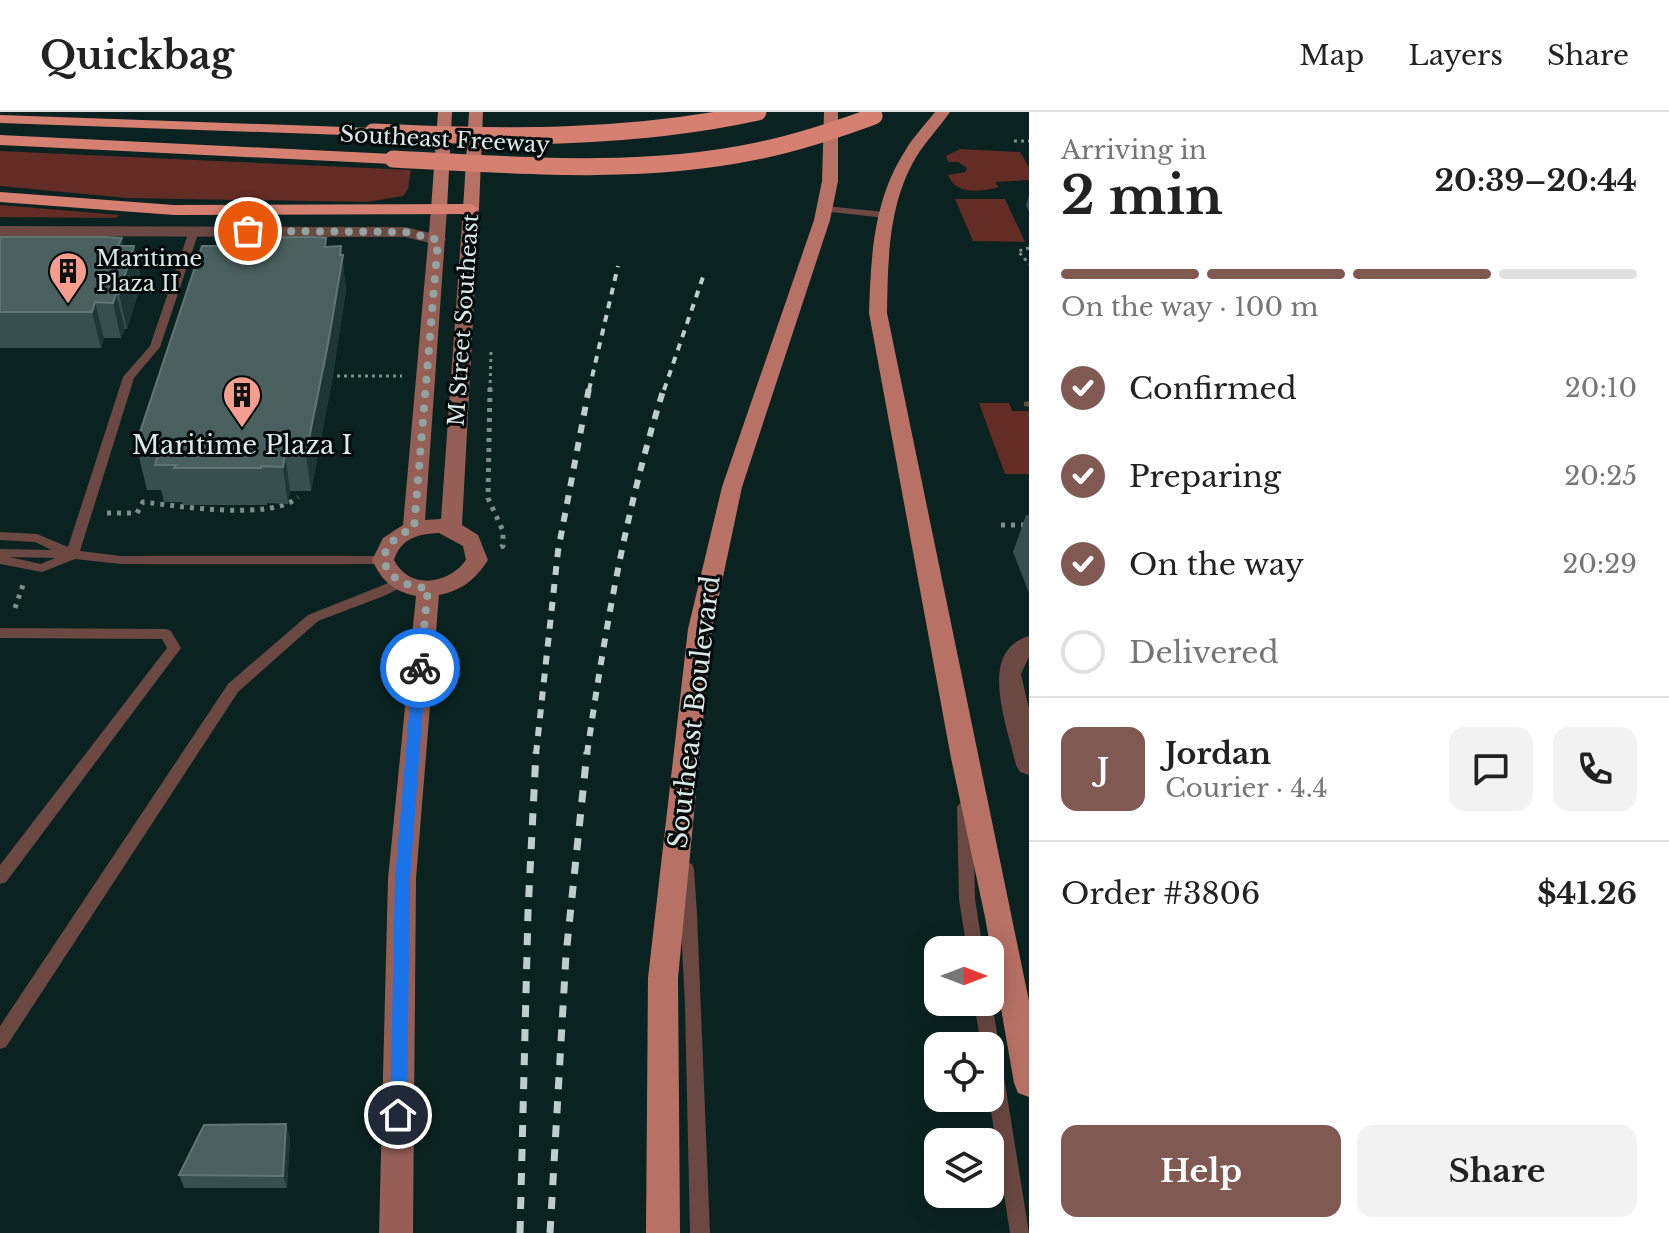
<!DOCTYPE html>
<html lang="en">
<head>
<meta charset="utf-8">
<style>
  :root { --surface:#fff; --page:#f2f2f2; --text:#222; --muted:#767676; --line:#e0e0e0; --accent:#815953 }
  body { margin:0; font-family:"Libre Baskerville",serif; background:var(--page); color:var(--text); height:100vh; display:flex; flex-direction:column; font-size:30px; white-space:nowrap }
  * { box-sizing:border-box; margin:0 }
  p { font-size:26px; color:var(--muted) }
  .icon { flex:none; width:44px; height:44px; fill:none; stroke:currentColor; stroke-width:2; stroke-linecap:round; stroke-linejoin:round }
  .map { position:relative; flex:1; overflow:hidden }
  .side { display:flex; flex-direction:column; background:var(--surface); width:640px }
  .side>* { flex:none }
  .needle { width:52px; rotate:90deg }
  .buttons { position:absolute; left:924px; top:824px; display:grid; gap:16px }
  .buttons a { display:grid; place-items:center; width:80px; height:80px; border-radius:16px; background:var(--surface); box-shadow:0 4px 20px #0003; font-size:40px }
  .pin { position:absolute; display:grid; place-items:center; width:68px; height:68px; color:#fff; margin:-34px; border:4px solid #fff; border-radius:50%; box-shadow:0 2px 8px #0007 }
  .courier { position:absolute; display:grid; place-items:center; width:80px; height:80px; margin:-40px; border:6px solid #1a73e8; border-radius:50%; background:#fff; color:#222; box-shadow:0 2px 10px #0007 }
  .overview em { font-style:normal; font-weight:800 }
  .overview div { display:flex; flex-direction:column-reverse }
  .overview { display:flex; align-items:center; justify-content:space-between; height:136px; padding:0 32px }
  h1 { font-size:52px; font-weight:800; line-height:60px }
  .bar { display:grid; grid-template-columns:repeat(4,1fr); gap:12px 8px; align-content:center; height:96px; padding:0 32px }
  .bar i { height:10px; border-radius:6px; background:var(--line) }
  .bar .active { background:var(--accent) }
  .bar p { grid-column:span 4 }
  .line { display:flex; align-items:center; gap:20px; padding:0 32px; border-top:2px solid var(--line) }
  .line div { flex:1 }
  .round { display:grid; place-items:center; flex:none; width:84px; height:84px; border-radius:16px; background:var(--page) }
  ol { padding:0 32px; list-style:none }
  li { display:flex; align-items:center; gap:24px; height:88px }
  li p { margin-inline-start:auto }
  li .icon { padding:8px; border-radius:50%; background:var(--accent); color:#fff; stroke-width:4 }
  li:last-child { color:var(--muted) }
  li i { width:44px; height:44px; border:4px solid var(--line); border-radius:50% }
  .primary-button { display:flex; gap:16px; margin-top:auto; padding:16px 32px }
  .primary-button a { flex:1; height:92px; border-radius:16px; background:var(--accent); color:#fff; font-size:32px; font-weight:800; line-height:92px; text-align:center }
  .primary-button a+a { background:var(--page); color:var(--text) }
  header { display:flex; align-items:center; gap:48px; box-sizing:border-box; height:112px; padding:0 40px; background:var(--surface); border-bottom:2px solid var(--line) }
  header strong { font-size:38px }
  nav { display:flex; gap:44px; margin-inline-start:auto; font-size:28px }
  main { display:flex; flex:1; min-height:0 }
  .map>svg:first-child { display:block }
  .green { fill:#632c24 }
  .lines { fill:none; stroke-linecap:round; stroke-linejoin:round }
  .path-far1 { stroke:#7c8f8d; stroke-width:3; stroke-dasharray:3 4; stroke-linecap:butt }
  .path { stroke:#7c8f8d; stroke-width:5; stroke-dasharray:4 6; stroke-linecap:butt }
  .lane { fill:#6b4842; fill-rule:evenodd }
  .street { fill:#6b4842; fill-rule:evenodd }
  .secondary { fill:#965f56; fill-rule:evenodd }
  .primary { fill:#b87165; fill-rule:evenodd }
  .highway { fill:#d68072; fill-rule:evenodd }
  .rail-far2 { stroke:#bececc; stroke-width:4; stroke-dasharray:7 7; stroke-linecap:butt }
  .rail-far1 { stroke:#bececc; stroke-width:6; stroke-dasharray:9 9; stroke-linecap:butt }
  .rail { stroke:#bececc; stroke-width:7; stroke-dasharray:12 12; stroke-linecap:butt }
  .highway-bridge { stroke:#d68072; stroke-width:17 }
  .wall { fill:#37504e }
  .shaded-wall { fill:#1e3735 }
  .building { fill:#49605e; stroke:#607674; stroke-width:2 }
  .route { fill:#1a73e8 }
  .done { stroke:#92a4a2; stroke-width:8; stroke-dasharray:0 14.4 }
  .labels { text-anchor:middle; stroke-width:6; stroke-linejoin:round; paint-order:stroke }
  .far-street-label { font-size:22px; fill:#dbeae8; stroke:#030a09 }
  .far-poi-label { font-size:22px; fill:#dbeae8; stroke:#030a09; text-anchor:start }
  .poi-label { font-size:26px; fill:#dbeae8; stroke:#030a09 }
  .street-label { font-size:26px; fill:#dbeae8; stroke:#030a09 }
</style>
</head>
<body>
<header>
<strong>Quickbag</strong>
<nav><a>Map</a><a>Layers</a><a>Share</a></nav>
</header>
<main>
<div class="map">
<svg width="1029" height="1121" viewBox="0 0 1029 1121">
  <rect width="100%" height="100%" fill="#0a2321"/>
  <g class="green">
    <path d="M 960,37 L 1020,40 L 1029,55 L 1029,68 L 995,70 L 999,75 C 981,80 955,83 948,63 L 965,60 L 967,56 L 958,50 L 948,50 L 946,44 Z"/>
    <polygon points="0,39 411,58 408,77 403,84 367,90 126,86 0,74"/>
    <polygon points="955,87 1005,87 1025,130 973,129"/>
    <polygon points="0,93 120,103 115,106 0,105"/>
    <polygon points="979,291 1009,291 1012,299 1029,299 1029,362 1005,362"/>
  </g>
  <g class="lines">
    <g class="path-far1">
      <polyline points="1014,29 1029,29"/>
      <polyline points="1029,136 1018,139 1029,152"/>
      <polyline points="337,264 402,264"/>
      <polyline points="490,278 491,240"/>
    </g>
    <g class="path">
      <polyline points="490,276 488,386 503,419 503,434 499,436"/>
      <path d="M 107,401 L 137,401 L 143,390 C 178,394 272,409 298,385"/>
      <polyline points="1001,413 1029,413"/>
      <polyline points="15,496 24,470"/>
    </g>
    <g class="lane">
      <polygon points="825,94 885,100 890,103 885,106 822,99 820,97"/>
      <path d="M 194,116 L 199,119 L 160,235 L 134,266 L 80,439 L 121,444 L 383,444 L 389,448 L 383,452 L 121,452 L 75,447 L 42,460 L 0,452 L 0,437 L 52,438 L 35,430 L 0,428 L 0,420 L 37,422 L 68,435 L 123,265 L 150,234 L 189,119 ZM 9,445 L 55,446 L 41,452 Z"/>
      <polygon points="1029,289 1029,295 1024,294 1024,290"/>
      <polygon points="401,466 406,467 408,470 406,473 384,484 318,509 238,580 6,935 0,937 0,914 228,572 308,503"/>
      <polygon points="0,516 166,517 171,519 181,536 6,770 0,772 0,753 167,536 162,527 0,526"/>
      <polygon points="965,689 970,691 973,695 975,787 983,838 967,838 959,787 957,695 960,691"/>
      <polygon points="686,750 692,752 694,757 697,802 710,1121 690,1121 685,893 678,757 680,752"/>
      <polygon points="990,887 992,890 1029,1121 1010,1121 989,986 990,934 981,934 974,890 990,890"/>
    </g>
    <g class="street">
      <polygon points="0,114 405,115 444,124 446,128 438,133 405,125 0,124"/>
      <path d="M 1029,524 L 1029,545 L 1021,562 L 1029,597 L 1029,663 L 1020,660 L 1016,653 C 1008,615 976,539 1029,524 Z"/>
    </g>
    <path class="secondary" d="M 439,92 L 447,97 L 425,408 L 441,407 L 463,97 L 471,92 L 479,97 L 462,413 L 478,423 L 488,448 C 475,468 462,478 439,483 L 416,767 L 413,1121 L 379,1121 L 388,767 L 416,484 C 393,479 382,469 372,448 L 383,426 L 403,413 L 431,97 ZM 439,421 L 463,434 L 466,448 C 448,473 409,478 394,448 C 401,426 418,422 439,421 Z"/>
    <g class="primary">
      <polygon points="438,0 452,0 447,97 439,102 431,97"/>
      <polygon points="469,0 483,0 479,97 471,102 463,97"/>
      <polygon points="824,0 838,0 838,69 830,108 742,375 712,517 678,866 680,1121 646,1121 648,866 688,517 722,375 814,108 822,69"/>
      <path d="M 935,0 L 950,0 C 941,13 929,26 920,39 C 888,87 888,146 887,201 L 1029,889 L 1029,985 L 1018,981 L 1014,971 L 985,805 L 951,646 L 869,201 C 871,145 873,89 905,39 C 913,25 925,13 935,0 Z"/>
    </g>
    <g class="highway">
      <polygon points="0,3 373,16 380,20 373,24 0,11"/>
      <polygon points="0,23 393,42 401,47 393,52 0,33"/>
      <polygon points="0,80 174,93 471,92 479,97 471,102 174,103 0,90"/>
    </g>
    <g class="rail-far2">
      <polyline points="589,278 618,154"/>
      <polyline points="664,278 703,165"/>
    </g>
    <g class="rail-far1">
      <polyline points="536,642 558,439 589,276"/>
      <path d="M 587,642 C 605,518 626,395 664,276"/>
    </g>
    <g class="rail">
      <polyline points="520,1121 528,800 536,640"/>
      <polyline points="550,1121 566,843 587,640"/>
    </g>
    <g class="highway-bridge">
      <path d="M 373,20 C 503,26 630,28 758,0"/>
      <path d="M 393,47 C 513,53 638,64 757,39 C 797,31 836,18 874,4"/>
    </g>
  </g>
  <g class="wall">
    <polygon points="1029,83 1029,99 1026,94"/>
    <polygon points="0,125 124,134 142,169 127,217 125,217 121,226 104,226 101,236 0,236"/>
    <polygon points="341,134 346,178 332,269 311,379 290,379 288,392 267,391 267,393 183,393 182,390 164,390 161,378 147,378 138,341 139,338 137,329 327,135"/>
    <polygon points="1026,403 1029,403 1029,481 1013,440"/>
    <polygon points="290,1025 287,1076 184,1076 179,1063"/>
  </g>
  <g class="shaded-wall">
    <polygon points="122,126 128,154 134,134 142,169 127,217 119,182 118,134"/>
    <polygon points="341,134 346,178 332,269 311,379 306,342"/>
    <polygon points="116,182 125,217 121,226 113,191"/>
    <polygon points="95,190 104,226 101,236 92,200"/>
    <polygon points="285,342 290,379 288,392 283,355"/>
    <polygon points="286,1012 290,1025 287,1076 283,1064"/>
  </g>
  <g class="building">
    <polygon points="0,125 105,125 122,126 118,134 134,134 119,182 116,182 113,191 95,190 92,200 0,200"/>
    <polygon points="310,125 326,126 325,135 341,134 340,143 343,143 328,232 306,342 285,342 283,355 261,354 261,356 174,356 176,353 155,353 159,341 138,341 142,329 137,329 202,134 219,134 221,126"/>
    <polygon points="286,1012 283,1064 179,1063 204,1013"/>
  </g>
  <polygon class="route" points="420,551 426,556 410,767 407,1003 404,1009 398,1011 392,1009 390,1003 395,767 413,556"/>
  <g class="lines">
    <path class="done" d="M 248,119 L 405,120 L 438,128 L 414,416 C 365,436 382,474 428,476 L 420,556"/>
  </g>
  <defs>
    <g id="building-pin" transform="scale(2)"><path d="M0 17L-7.5 6A9.5 9.5 0 1 1 7.5 6Z" fill="#f59d8e" stroke="#030a09"/><path d="M-4-6H4V6H1V3H-1V6H-4ZM-2.5-4.3h1.7v1.8h-1.7ZM.8-4.3h1.7v1.8H.8ZM-2.5-1h1.7V.8h-1.7ZM.8-1h1.7V.8H.8Z" fill="#111"/></g>
  </defs>
  <g fill-rule="evenodd">
    <use href="#building-pin" x="68" y="159"/>
    <use href="#building-pin" x="242" y="283"/>
  </g>
  <g class="labels">
    <g class="far-street-label">
      <text transform="translate(445 27) rotate(3)" y="8">Southeast Freeway</text>
      <text transform="translate(463 208) rotate(-86)" y="8">M Street Southeast</text>
    </g>
    <g class="far-poi-label">
      <text x="96" y="154">Maritime<tspan x="96" dy="25">Plaza II</tspan></text>
    </g>
    <g class="poi-label">
      <text x="242" y="342">Maritime Plaza I</text>
    </g>
    <g class="street-label">
      <text transform="translate(694 600) rotate(-83)" y="9">Southeast Boulevard</text>
    </g>
  </g>
</svg>
<div class="buttons">
<a><svg class="needle" viewBox="-14 -14 28 28"><path d="M0-13l5 13h-10z" fill="#e53935"/><path d="M0 13l5-13h-10z" fill="#767676"/></svg></a>
<a><svg class="icon" aria-label="locate" viewBox="0 0 24 24"><circle cx="12" cy="12" r="6"/><path d="M12 2v4M12 18v4M2 12h4M18 12h4"/></svg></a>
<a><svg class="icon" aria-label="layers" viewBox="0 0 24 24"><path d="M12 4l9 5-9 5-9-5zM3 14l9 5 9-5"/></svg></a>
</div>
<div class="pin" style="left:248px;top:119px;background:#ea580c"><svg class="icon" aria-label="bag" viewBox="0 0 24 24"><path d="M5 8h14l-1 12H6zM9 8a3 3 0 0 1 6 0"/></svg></div>
<div class="pin" style="left:398px;top:1003px;background:#1f2937"><svg class="icon" aria-label="home" viewBox="0 0 24 24"><path d="M3 11l9-7 9 7M6 9v11h12V9"/></svg></div>
<div class="courier" style="left:420px;top:556px"><svg class="icon" aria-label="bike" viewBox="0 0 24 24"><circle cx="6" cy="16" r="4"/><circle cx="18" cy="16" r="4"/><path d="M6 16l4-8h5l3 8M10 8l3 8H6M13 5h3"/></svg></div>
</div>
<section class="side">
<div class="overview"><div><h1>2 min</h1><p>Arriving in</p></div><em>20:39–20:44</em></div>
<div class="bar"><i class="active"></i><i class="active"></i><i class="active"></i><i></i><p>On the way · 100 m</p></div>
<ol>
<li><svg class="icon" aria-label="check" viewBox="0 0 24 24"><path d="M5 12l5 5 9-10"/></svg>Confirmed<p>20:10</p></li>
<li><svg class="icon" aria-label="check" viewBox="0 0 24 24"><path d="M5 12l5 5 9-10"/></svg>Preparing<p>20:25</p></li>
<li><svg class="icon" aria-label="check" viewBox="0 0 24 24"><path d="M5 12l5 5 9-10"/></svg>On the way<p>20:29</p></li>
<li><i></i>Delivered</li>
</ol>
<div class="line" style="height:144px"><b class="round" style="background:var(--accent);color:#fff">J</b><div><b>Jordan</b><p>Courier · 4.4</p></div><a class="round"><svg class="icon" aria-label="chat" viewBox="0 0 24 24"><path d="M4 5h16v11H9l-5 4z"/></svg></a><a class="round"><svg class="icon" aria-label="phone" viewBox="0 0 24 24"><path d="M5 4h4l2 5-3 2q2 4 5 5l2-3 5 2v4C11 20 4 13 5 4z"/></svg></a></div>
<div class="line" style="height:104px"><div>Order #3806</div><b>$41.26</b></div>
<div class="primary-button"><a>Help</a><a>Share</a></div>
</section>
</main>
</body>
</html>
